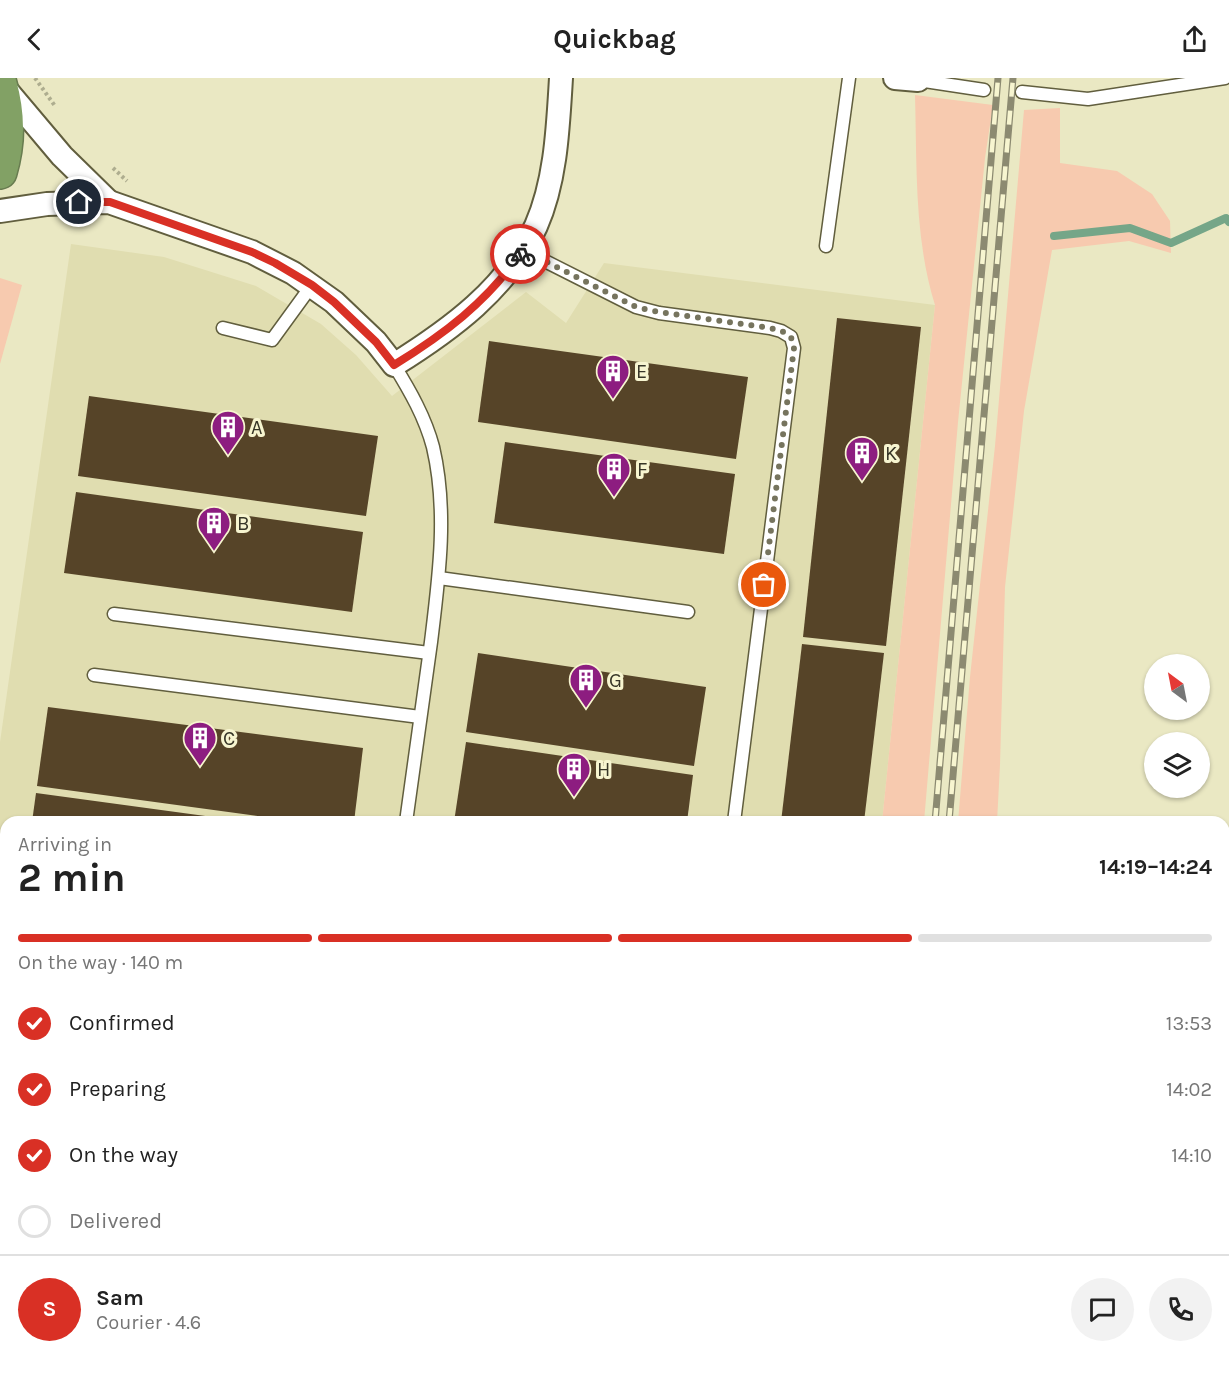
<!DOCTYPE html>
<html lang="en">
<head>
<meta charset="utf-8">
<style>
  :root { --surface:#fff; --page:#f2f2f2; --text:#222; --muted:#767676; --line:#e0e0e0; --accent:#d93025 }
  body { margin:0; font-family:Karla,sans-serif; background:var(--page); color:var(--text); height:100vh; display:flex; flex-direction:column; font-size:22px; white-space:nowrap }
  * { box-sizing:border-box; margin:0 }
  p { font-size:20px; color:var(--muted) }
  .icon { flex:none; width:33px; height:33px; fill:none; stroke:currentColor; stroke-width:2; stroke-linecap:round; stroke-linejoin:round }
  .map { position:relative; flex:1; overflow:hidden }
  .drawer { position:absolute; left:0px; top:738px; width:1230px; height:558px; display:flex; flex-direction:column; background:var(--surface); border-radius:18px 18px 0 0; box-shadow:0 2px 4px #0004 }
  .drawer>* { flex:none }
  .needle { width:39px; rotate:328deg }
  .fabs { position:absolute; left:1144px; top:576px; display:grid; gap:12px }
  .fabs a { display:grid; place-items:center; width:66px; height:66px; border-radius:50%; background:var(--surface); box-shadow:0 2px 4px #0004; font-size:30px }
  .pin { position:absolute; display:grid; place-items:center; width:51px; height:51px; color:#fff; margin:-26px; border:3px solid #fff; border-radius:50%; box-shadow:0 2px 6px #0007 }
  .courier { position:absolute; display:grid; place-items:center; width:60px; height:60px; margin:-30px; border:4px solid #d93025; border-radius:50%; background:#fff; color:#222; box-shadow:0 2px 8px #0007 }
  .headline em { font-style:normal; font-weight:700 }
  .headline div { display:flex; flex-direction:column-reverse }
  .headline { display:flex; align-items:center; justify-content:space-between; height:102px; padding:0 18px }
  h1 { font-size:39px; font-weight:700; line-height:45px }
  .bar { display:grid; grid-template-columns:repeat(4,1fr); gap:9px 6px; align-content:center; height:72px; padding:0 18px }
  .bar i { height:8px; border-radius:4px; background:var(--line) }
  .bar .on { background:var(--accent) }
  .bar p { grid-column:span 4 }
  .line { display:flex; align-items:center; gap:15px; padding:0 18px; border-top:2px solid var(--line) }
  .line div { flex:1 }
  .round { display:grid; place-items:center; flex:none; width:63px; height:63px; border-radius:32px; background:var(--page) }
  ol { padding:0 18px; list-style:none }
  li { display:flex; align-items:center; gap:18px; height:66px }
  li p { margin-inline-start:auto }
  li .icon { padding:6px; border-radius:50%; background:var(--accent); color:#fff; stroke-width:4 }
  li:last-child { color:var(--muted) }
  li i { width:33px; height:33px; border:3px solid var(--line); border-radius:50% }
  header { display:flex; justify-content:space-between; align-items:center; height:78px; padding:0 18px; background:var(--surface); font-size:27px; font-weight:700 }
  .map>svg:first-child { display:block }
  .built { fill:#e0ddb0 }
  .green { fill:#f7caaf }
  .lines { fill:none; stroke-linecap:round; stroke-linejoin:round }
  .stream { stroke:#75a688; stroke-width:8 }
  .building { fill:#564428 }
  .lane-casing { stroke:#615e3e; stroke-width:15 }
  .street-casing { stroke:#615e3e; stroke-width:26 }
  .highway-casing { stroke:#687c50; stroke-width:36 }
  .path { stroke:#aead8f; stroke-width:4; stroke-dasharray:3 3; stroke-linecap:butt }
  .lane { stroke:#fff; stroke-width:12 }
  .street { stroke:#fff; stroke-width:22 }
  .highway { stroke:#82a165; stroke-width:33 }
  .rail-casing { stroke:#8c8a71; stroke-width:7 }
  .rail { stroke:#f7f5d0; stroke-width:4.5; stroke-dasharray:14; stroke-linecap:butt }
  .done { stroke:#76745e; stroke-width:6; stroke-dasharray:0 10.8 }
  .route { stroke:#d93025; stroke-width:8 }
  .labels { text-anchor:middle; stroke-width:6; stroke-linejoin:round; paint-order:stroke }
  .poi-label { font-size:20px; fill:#373628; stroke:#f7f5d0; text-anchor:start }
</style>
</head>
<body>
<header><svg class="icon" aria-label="back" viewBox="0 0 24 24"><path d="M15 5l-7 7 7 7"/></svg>Quickbag<svg class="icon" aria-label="share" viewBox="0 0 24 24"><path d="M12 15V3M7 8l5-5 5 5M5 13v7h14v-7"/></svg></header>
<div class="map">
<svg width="1229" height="1296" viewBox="0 0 1229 1296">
  <rect width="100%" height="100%" fill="#eae8c3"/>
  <polygon class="built" points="71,166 164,179 256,208 321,246 356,277 392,318 526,214 566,245 604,185 935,227 882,744 6,744 6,865 0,864 0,664"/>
  <g class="green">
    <path d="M 915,17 L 993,27 L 985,80 L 958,344 L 924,744 L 882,744 L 935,227 C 914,160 917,87 915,17 Z"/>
    <polygon points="1060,30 1060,85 1117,93 1152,116 1170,143 1171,175 1129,163 1052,172 1024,333 1005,509 1000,687 997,744 958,744 970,599 995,368 1024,32"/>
    <polygon points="0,200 22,207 0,286"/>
    <polygon points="0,881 6,881 6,967 0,968"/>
  </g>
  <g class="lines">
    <g class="stream">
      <polyline points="1054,158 1130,150 1171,165 1226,140 1229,144"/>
      <polyline points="417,1290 421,1296"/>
    </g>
  </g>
  <g class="building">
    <polygon points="837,240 921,249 886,568 803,559"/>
    <polygon points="489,263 748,299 736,381 478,344"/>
    <polygon points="89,318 378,358 366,438 78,398"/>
    <polygon points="505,364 735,396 724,476 494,445"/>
    <polygon points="76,414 363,454 352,534 64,495"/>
    <polygon points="802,566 884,575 864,744 781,744"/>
    <polygon points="478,575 706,609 694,688 466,654"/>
    <polygon points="48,629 363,670 354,744 302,744 37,708"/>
    <polygon points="466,664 693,697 687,744 454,744"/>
    <polygon points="36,715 242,743 242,744 32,744"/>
  </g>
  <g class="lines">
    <g class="lane-casing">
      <g id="lane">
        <polyline points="918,2 984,12"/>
        <polyline points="1022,14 1088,21 1225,0"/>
        <polyline points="826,168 849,0"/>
        <polyline points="523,172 636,229 659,235 770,250 781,253 791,259 794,270 734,744"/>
        <polyline points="223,250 272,262 312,207"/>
        <path d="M 394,287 C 410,313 425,339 433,369 C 448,433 439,499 431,564 C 423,624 414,684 406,744"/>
        <polyline points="439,500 688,534"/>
        <polyline points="114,536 429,575"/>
        <polyline points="94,597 420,639"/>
      </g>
    </g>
    <g class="street-casing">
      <g id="street">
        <polyline points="895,0 918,2"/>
        <polyline points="3,8 62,78 109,124"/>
        <path d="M 0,133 L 47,126 L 109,124 L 252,174 L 293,195 L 334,224 L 376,264 L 394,287 C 450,252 507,211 536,148 C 556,103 558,49 561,0"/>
      </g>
    </g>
    <g class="highway-casing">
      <path id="highway" d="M 0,6 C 9,37 9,64 0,94"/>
    </g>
    <g class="path">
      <polyline points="35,0 55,28"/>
      <polyline points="113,90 127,103"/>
    </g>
    <use href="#lane" class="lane"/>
    <use href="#street" class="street"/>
    <use href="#highway" class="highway"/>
    <g class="rail-casing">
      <g id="rail">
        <polyline points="935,744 998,0"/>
        <polyline points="949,744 1013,0"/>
        <polyline points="887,1296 888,1290"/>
        <polyline points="903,1296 904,1290"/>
      </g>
    </g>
    <use href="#rail" class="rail"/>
  </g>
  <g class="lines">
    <polyline class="done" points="520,176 523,172 636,229 659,234 770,250 782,253 791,259 794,270 764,507"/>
    <path class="route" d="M 79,124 L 110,124 L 252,174 L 275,185 L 312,207 L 334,224 L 376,264 L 394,287 C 443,257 487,224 520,176"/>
  </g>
  <defs>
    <g id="building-pin" transform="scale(1.725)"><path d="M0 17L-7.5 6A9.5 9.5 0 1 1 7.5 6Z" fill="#8d1d80" stroke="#f7f5d0"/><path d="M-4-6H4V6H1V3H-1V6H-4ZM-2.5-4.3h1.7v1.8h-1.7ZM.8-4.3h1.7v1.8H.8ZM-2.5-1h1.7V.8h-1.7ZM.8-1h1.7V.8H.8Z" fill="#fff"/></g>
  </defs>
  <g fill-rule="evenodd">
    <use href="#building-pin" x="613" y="293"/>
    <use href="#building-pin" x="228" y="349"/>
    <use href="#building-pin" x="862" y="375"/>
    <use href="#building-pin" x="614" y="391"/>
    <use href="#building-pin" x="214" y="445"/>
    <use href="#building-pin" x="586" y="602"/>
    <use href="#building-pin" x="200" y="660"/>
    <use href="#building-pin" x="574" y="691"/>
  </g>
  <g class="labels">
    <g class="poi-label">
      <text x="636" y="300">E</text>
      <text x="251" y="356">A</text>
      <text x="885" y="382">K</text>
      <text x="637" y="398">F</text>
      <text x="237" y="452">B</text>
      <text x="609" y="609">G</text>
      <text x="223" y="667">C</text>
      <text x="597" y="698">H</text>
    </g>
  </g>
</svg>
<div class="fabs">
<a><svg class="needle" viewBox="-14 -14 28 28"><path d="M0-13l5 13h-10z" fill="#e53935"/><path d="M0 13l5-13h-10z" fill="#767676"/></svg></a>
<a><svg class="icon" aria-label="layers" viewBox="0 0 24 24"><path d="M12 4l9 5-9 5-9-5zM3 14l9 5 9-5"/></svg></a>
</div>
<div class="pin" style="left:764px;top:507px;background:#ea580c"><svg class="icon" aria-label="bag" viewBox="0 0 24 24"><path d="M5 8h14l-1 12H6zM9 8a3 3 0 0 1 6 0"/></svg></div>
<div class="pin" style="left:79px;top:124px;background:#1f2937"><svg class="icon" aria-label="home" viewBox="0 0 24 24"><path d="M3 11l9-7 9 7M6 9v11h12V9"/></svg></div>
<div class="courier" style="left:520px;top:176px"><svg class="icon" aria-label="bike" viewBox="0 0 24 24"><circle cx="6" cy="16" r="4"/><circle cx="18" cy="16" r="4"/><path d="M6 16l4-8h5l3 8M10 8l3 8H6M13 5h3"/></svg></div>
<section class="drawer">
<div class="headline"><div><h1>2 min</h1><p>Arriving in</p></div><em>14:19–14:24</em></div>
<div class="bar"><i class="on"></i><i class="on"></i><i class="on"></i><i></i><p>On the way · 140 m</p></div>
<ol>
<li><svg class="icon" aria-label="check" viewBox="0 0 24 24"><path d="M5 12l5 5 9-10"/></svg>Confirmed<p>13:53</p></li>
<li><svg class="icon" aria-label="check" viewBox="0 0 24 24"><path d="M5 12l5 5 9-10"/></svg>Preparing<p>14:02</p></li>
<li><svg class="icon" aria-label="check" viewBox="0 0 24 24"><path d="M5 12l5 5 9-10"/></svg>On the way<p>14:10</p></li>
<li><i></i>Delivered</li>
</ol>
<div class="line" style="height:108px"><b class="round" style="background:var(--accent);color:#fff">S</b><div><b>Sam</b><p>Courier · 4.6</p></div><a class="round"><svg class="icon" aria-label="chat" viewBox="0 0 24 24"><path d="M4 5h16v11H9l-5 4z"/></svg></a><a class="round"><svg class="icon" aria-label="phone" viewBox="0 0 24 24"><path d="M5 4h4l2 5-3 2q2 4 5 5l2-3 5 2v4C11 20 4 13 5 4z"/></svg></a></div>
</section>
</div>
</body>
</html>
